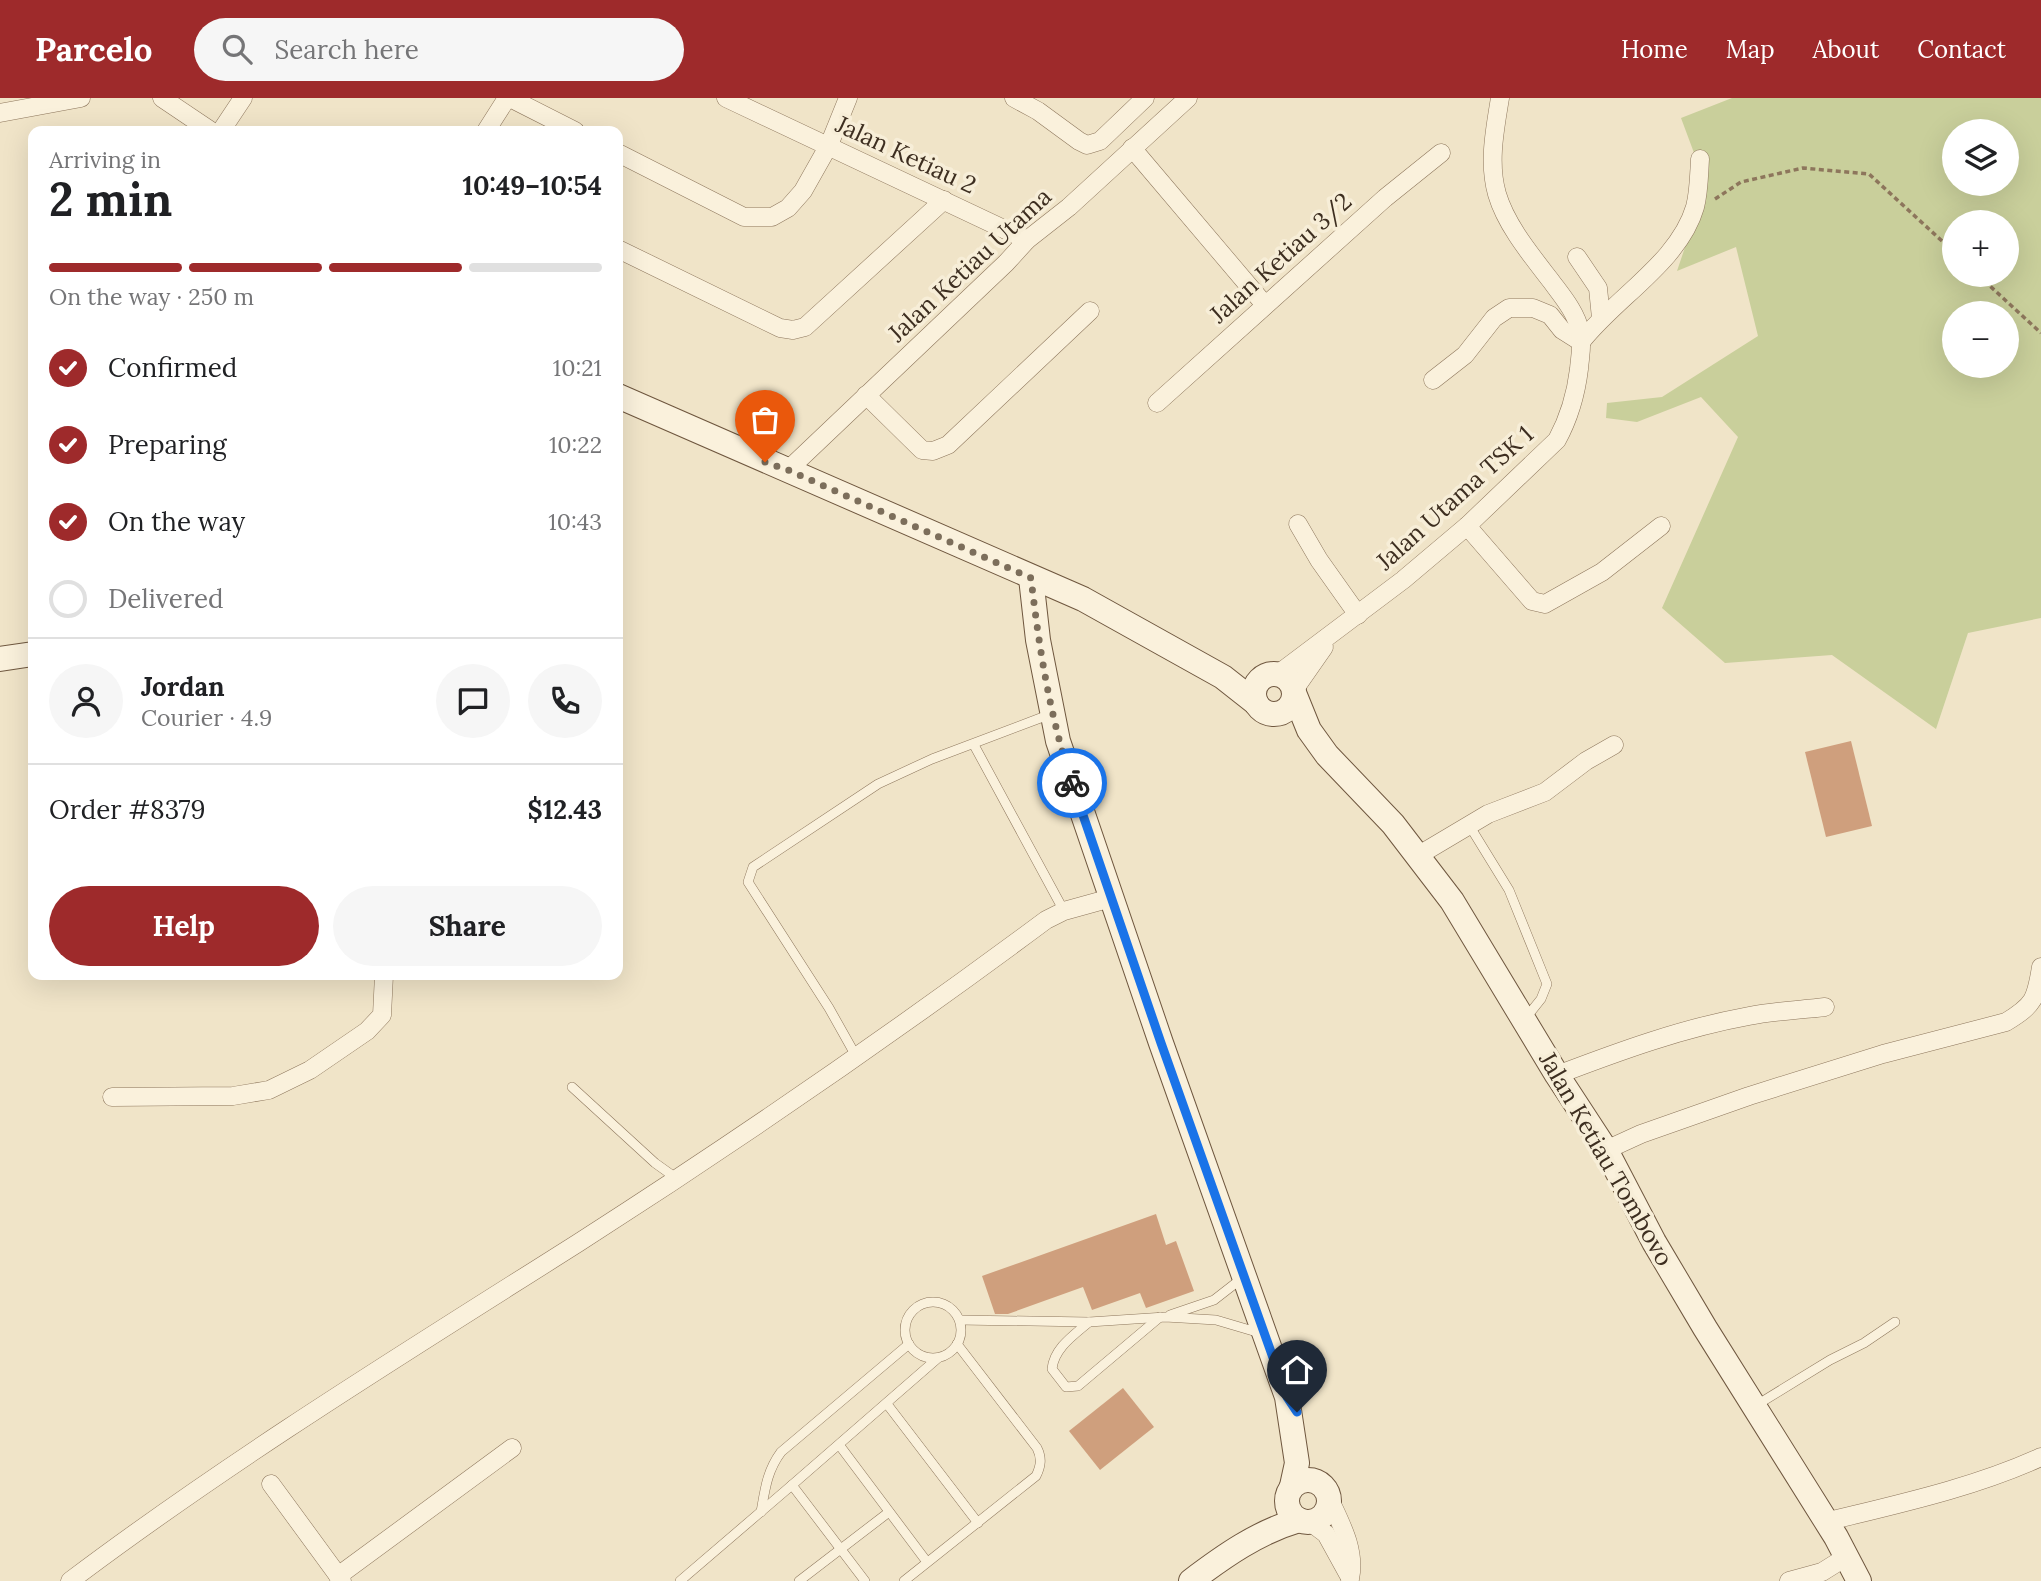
<!DOCTYPE html>
<html lang="en">
<head>
<meta charset="utf-8">
<style>
  :root { --surface:#fff; --page:#f6f6f6; --text:#202124; --muted:#757577; --line:#e0e0e0; --accent:#9e2a2b }
  body { margin:0; font-family:Lora,serif; background:var(--page); color:var(--text); height:100vh; display:flex; flex-direction:column; font-size:26px; white-space:nowrap }
  * { box-sizing:border-box; margin:0 }
  p { font-size:23px; color:var(--muted) }
  .icon { flex:none; width:38px; height:38px; fill:none; stroke:currentColor; stroke-width:2; stroke-linecap:round; stroke-linejoin:round }
  .map { position:relative; flex:1; overflow:hidden }
  .sheet { position:absolute; left:28px; top:28px; width:595px; height:854px; display:flex; flex-direction:column; background:var(--surface); border-radius:14px; box-shadow:0 7px 28px #0002 }
  .sheet>* { flex:none }
  .tools { position:absolute; left:1942px; top:21px; display:grid; gap:14px }
  .tools a { display:grid; place-items:center; width:77px; height:77px; border-radius:50%; background:var(--surface); box-shadow:0 7px 28px #0002; font-size:35px }
  .pin { position:absolute; display:grid; place-items:center; width:60px; height:60px; color:#fff; margin:-72px -30px; border-radius:50% 50% 50% 0; rotate:-45deg; box-shadow:0 0 7px #0007 }
  .pin .icon { rotate:45deg }
  .courier { position:absolute; display:grid; place-items:center; width:70px; height:70px; margin:-35px; border:5px solid #1a73e8; border-radius:50%; background:#fff; color:#222; box-shadow:0 2px 9px #0007 }
  .headline em { font-style:normal; font-weight:700 }
  .headline div { display:flex; flex-direction:column-reverse }
  .headline { display:flex; align-items:center; justify-content:space-between; height:119px; padding:0 21px }
  h1 { font-size:46px; font-weight:700; line-height:52px }
  .bar { display:grid; grid-template-columns:repeat(4,1fr); gap:10px 7px; align-content:center; height:84px; padding:0 21px }
  .bar i { height:9px; border-radius:5px; background:var(--line) }
  .bar .current { background:var(--accent) }
  .bar p { grid-column:span 4 }
  .line { display:flex; align-items:center; gap:18px; padding:0 21px; border-top:2px solid var(--line) }
  .line div { flex:1 }
  .round { display:grid; place-items:center; flex:none; width:74px; height:74px; border-radius:37px; background:var(--page) }
  ol { padding:0 21px; list-style:none }
  li { display:flex; align-items:center; gap:21px; height:77px }
  li p { margin-inline-start:auto }
  li .icon { padding:7px; border-radius:50%; background:var(--accent); color:#fff; stroke-width:4 }
  li:last-child { color:var(--muted) }
  li i { width:38px; height:38px; border:4px solid var(--line); border-radius:50% }
  .button { display:flex; gap:14px; margin-top:auto; padding:14px 21px }
  .button a { flex:1; height:80px; border-radius:42px; background:var(--accent); color:#fff; font-size:28px; font-weight:700; line-height:80px; text-align:center }
  .button a+a { background:var(--page); color:var(--text) }
  header { display:flex; align-items:center; gap:42px; box-sizing:border-box; height:98px; padding:0 35px; background:var(--accent); color:#fff }
  header strong { font-size:33px }
  nav { display:flex; gap:38px; margin-inline-start:auto; font-size:24px }
  .search { width:490px; height:63px; background:var(--page); display:flex; align-items:center; gap:18px; box-sizing:border-box; padding:0 24px; border-radius:38px; color:var(--muted); font-size:26px }
  .map>svg:first-child { display:block }
  .green { fill:#c9cf9b; fill-rule:evenodd }
  .building { fill:#cf9f7d }
  .lines { fill:none; stroke-linecap:round; stroke-linejoin:round }
  .lane-casing { stroke:#8d765c; stroke-width:10 }
  .street-casing { stroke:#8d765c; stroke-width:19 }
  .secondary-casing { stroke:#6f573f; stroke-width:26 }
  .path { stroke:#8d765c; stroke-width:3.5; stroke-dasharray:5 3.5; stroke-linecap:butt }
  .lane { stroke:#faf1dc; stroke-width:9 }
  .street { stroke:#faf1dc; stroke-width:18 }
  .secondary { stroke:#faf1dc; stroke-width:24 }
  .done { stroke:#7c6e5b; stroke-width:7; stroke-dasharray:0 12.6 }
  .route { stroke:#1a73e8; stroke-width:9 }
  .labels { text-anchor:middle; stroke-width:7; stroke-linejoin:round; paint-order:stroke }
  .street-label { font-size:24px; fill:#3d2e20; stroke:#f7eed8 }
</style>
</head>
<body>
<header>
<strong>Parcelo</strong>
<div class="search"><svg class="icon" aria-label="search" viewBox="0 0 24 24"><circle cx="10" cy="10" r="6"/><path d="M15 15l6 6"/></svg>Search here</div>
<nav><a>Home</a><a>Map</a><a>About</a><a>Contact</a></nav>
</header>
<div class="map">
<svg width="2041" height="1483" viewBox="0 0 2041 1483">
  <rect width="100%" height="100%" fill="#f0e4c8"/>
  <path class="green" d="M 1732,0 L 2041,0 L 2041,520 L 1968,535 L 1936,631 L 1832,557 L 1725,565 L 1662,510 L 1738,339 L 1701,299 L 1637,324 L 1606,320 L 1607,305 L 1662,299 L 1758,238 L 1736,149 L 1677,173 L 1706,87 L 1681,20 ZM 1955,33 L 2007,33 L 2007,86 L 1955,86 ZM 1955,124 L 2007,124 L 2007,177 L 1955,177 ZM 1955,215 L 2007,215 L 2007,268 L 1955,268 Z"/>
  <g class="building">
    <polygon points="1851,643 1872,728 1826,739 1805,654"/>
    <polygon points="1156,1116 1166,1147 1176,1143 1194,1193 1146,1210 1140,1195 1092,1212 1083,1189 1008,1216 995,1216 982,1178"/>
    <polygon points="1123,1290 1154,1329 1100,1372 1069,1333"/>
  </g>
  <g class="lines">
    <g class="lane-casing">
      <g id="lane">
        <polyline points="974,647 1064,813"/>
        <polyline points="1469,727 1509,792 1547,886 1541,901 1525,921"/>
        <polyline points="856,958 829,910 748,784 753,769 878,686 932,661 1051,616"/>
        <polyline points="572,989 655,1065 676,1080"/>
        <circle cx="933" cy="1232" r="28"/>
        <polyline points="1170,1217 1214,1202 1241,1181"/>
        <polyline points="960,1222 1089,1224 1165,1219 1216,1222 1260,1235"/>
        <path d="M 1089,1224 C 1074,1237 1054,1250 1052,1271 L 1066,1289 L 1078,1288 L 1160,1219"/>
        <polyline points="887,1306 978,1425"/>
        <polyline points="1755,1308 1830,1262 1864,1245 1895,1224"/>
        <polyline points="840,1348 927,1464"/>
        <path d="M 761,1414 C 765,1391 767,1373 781,1354 L 909,1246"/>
        <polyline points="680,1483 792,1387"/>
        <polyline points="799,1483 889,1414"/>
        <polyline points="865,1483 792,1387 938,1260"/>
        <path d="M 904,1483 L 1036,1378 C 1041,1368 1042,1360 1037,1350 L 957,1246"/>
      </g>
    </g>
    <g class="street-casing">
      <g id="street">
        <polyline points="162,0 211,33"/>
        <polyline points="510,0 575,33"/>
        <polyline points="726,0 1027,142"/>
        <polyline points="1014,0 1038,13 1079,43 1087,47 1100,43 1145,0"/>
        <polyline points="0,15 81,0"/>
        <polyline points="221,33 243,0"/>
        <polyline points="486,33 507,0"/>
        <polyline points="1132,50 1265,207"/>
        <polyline points="618,55 744,119 772,119 788,110 803,93 829,47 848,0"/>
        <polyline points="618,151 780,230 793,232 805,229 944,102"/>
        <polyline points="1577,159 1598,190 1601,220"/>
        <path d="M 1433,282 L 1465,257 L 1494,220 L 1509,210 L 1533,210 L 1550,217 L 1562,232 L 1581,244 C 1616,199 1679,164 1695,109 C 1699,94 1699,77 1700,61"/>
        <polyline points="866,297 922,352 933,353 948,347 1090,213"/>
        <polyline points="1157,305 1385,100 1441,55"/>
        <polyline points="788,372 1006,165 1027,142 1069,109 1188,0"/>
        <polyline points="1298,426 1319,462 1358,517"/>
        <polyline points="1467,428 1532,503 1545,506 1602,474 1661,428"/>
        <path d="M 1278,576 L 1403,482 L 1467,428 L 1557,342 C 1569,320 1576,296 1579,271 C 1580,258 1583,246 1580,233 C 1576,214 1562,198 1551,183 C 1531,157 1506,127 1497,96 C 1488,65 1495,31 1500,0"/>
        <polyline points="1294,592 1324,549"/>
        <polyline points="1419,757 1488,716 1545,694 1586,663 1614,647"/>
        <path d="M 1557,977 C 1620,953 1683,930 1749,918 C 1774,913 1800,912 1825,909"/>
        <polyline points="112,999 233,998 269,992 310,972 367,933 382,917 384,877"/>
        <path d="M 1606,1052 L 1641,1036 L 1749,998 L 1883,956 L 2006,924 C 2034,907 2036,901 2041,869"/>
        <polyline points="271,1386 342,1483"/>
        <path d="M 1329,1400 C 1341,1426 1356,1452 1350,1481"/>
        <polyline points="1310,1424 1326,1436 1348,1476"/>
        <path d="M 1825,1424 C 1898,1406 1973,1390 2041,1359"/>
        <polyline points="338,1478 512,1350"/>
        <path d="M 70,1483 C 232,1361 406,1254 578,1145 C 737,1043 894,935 1046,822 L 1064,813 L 1111,800"/>
        <polyline points="1789,1483 1822,1474 1846,1459"/>
      </g>
    </g>
    <g class="secondary-casing">
      <g id="secondary">
        <polyline points="618,298 1083,501 1223,579 1256,605"/>
        <polyline points="1031,480 1038,542 1058,643 1161,945 1287,1299 1297,1365 1292,1388"/>
        <polyline points="0,561 33,556"/>
        <circle cx="1274" cy="596" r="20"/>
        <polyline points="1294,595 1309,632 1327,657 1393,726 1452,803 1557,977 1606,1052 1654,1144 1705,1230 1836,1439 1859,1483"/>
        <circle cx="1308" cy="1403" r="21"/>
        <path d="M 1191,1483 C 1224,1458 1258,1434 1299,1422"/>
      </g>
    </g>
    <g class="path">
      <polyline points="1715,101 1741,84 1803,70 1869,76 1955,155"/>
      <polyline points="1978,177 2041,235"/>
    </g>
    <use href="#lane" class="lane"/>
    <use href="#street" class="street"/>
    <use href="#secondary" class="secondary"/>
  </g>
  <g class="lines">
    <path class="done" d="M 765,364 L 788,372 L 1031,480 C 1039,550 1050,619 1072,685"/>
    <polyline class="route" points="1072,685 1161,945 1287,1299 1297,1314"/>
  </g>
  <g class="labels">
    <g class="street-label">
      <text transform="translate(906 57) rotate(25)" y="8">Jalan Ketiau 2</text>
      <text transform="translate(1281 160) rotate(-42)" y="8">Jalan Ketiau 3/2</text>
      <text transform="translate(970 167) rotate(-43)" y="8">Jalan Ketiau Utama</text>
      <text transform="translate(1455 400) rotate(-42)" y="8">Jalan Utama TSK 1</text>
      <text transform="translate(1606 1061) rotate(60)" y="8">Jalan Ketiau Tombovo</text>
    </g>
  </g>
</svg>
<div class="tools">
<a><svg class="icon" aria-label="layers" viewBox="0 0 24 24"><path d="M12 4l9 5-9 5-9-5zM3 14l9 5 9-5"/></svg></a>
<a>+</a>
<a>−</a>
</div>
<div class="pin" style="left:765px;top:364px;background:#ea580c"><svg class="icon" aria-label="bag" viewBox="0 0 24 24"><path d="M5 8h14l-1 12H6zM9 8a3 3 0 0 1 6 0"/></svg></div>
<div class="pin" style="left:1297px;top:1314px;background:#1f2937"><svg class="icon" aria-label="home" viewBox="0 0 24 24"><path d="M3 11l9-7 9 7M6 9v11h12V9"/></svg></div>
<div class="courier" style="left:1072px;top:685px"><svg class="icon" aria-label="bike" viewBox="0 0 24 24"><circle cx="6" cy="16" r="4"/><circle cx="18" cy="16" r="4"/><path d="M6 16l4-8h5l3 8M10 8l3 8H6M13 5h3"/></svg></div>
<section class="sheet">
<div class="headline"><div><h1>2 min</h1><p>Arriving in</p></div><em>10:49–10:54</em></div>
<div class="bar"><i class="current"></i><i class="current"></i><i class="current"></i><i></i><p>On the way · 250 m</p></div>
<ol>
<li><svg class="icon" aria-label="check" viewBox="0 0 24 24"><path d="M5 12l5 5 9-10"/></svg>Confirmed<p>10:21</p></li>
<li><svg class="icon" aria-label="check" viewBox="0 0 24 24"><path d="M5 12l5 5 9-10"/></svg>Preparing<p>10:22</p></li>
<li><svg class="icon" aria-label="check" viewBox="0 0 24 24"><path d="M5 12l5 5 9-10"/></svg>On the way<p>10:43</p></li>
<li><i></i>Delivered</li>
</ol>
<div class="line" style="height:126px"><a class="round"><svg class="icon" aria-label="person" viewBox="0 0 24 24"><circle cx="12" cy="8" r="4"/><path d="M4 21q1-7 8-7t8 7"/></svg></a><div><b>Jordan</b><p>Courier · 4.9</p></div><a class="round"><svg class="icon" aria-label="chat" viewBox="0 0 24 24"><path d="M4 5h16v11H9l-5 4z"/></svg></a><a class="round"><svg class="icon" aria-label="phone" viewBox="0 0 24 24"><path d="M5 4h4l2 5-3 2q2 4 5 5l2-3 5 2v4C11 20 4 13 5 4z"/></svg></a></div>
<div class="line" style="height:91px"><div>Order #8379</div><b>$12.43</b></div>
<div class="button"><a>Help</a><a>Share</a></div>
</section>
</div>
</body>
</html>
